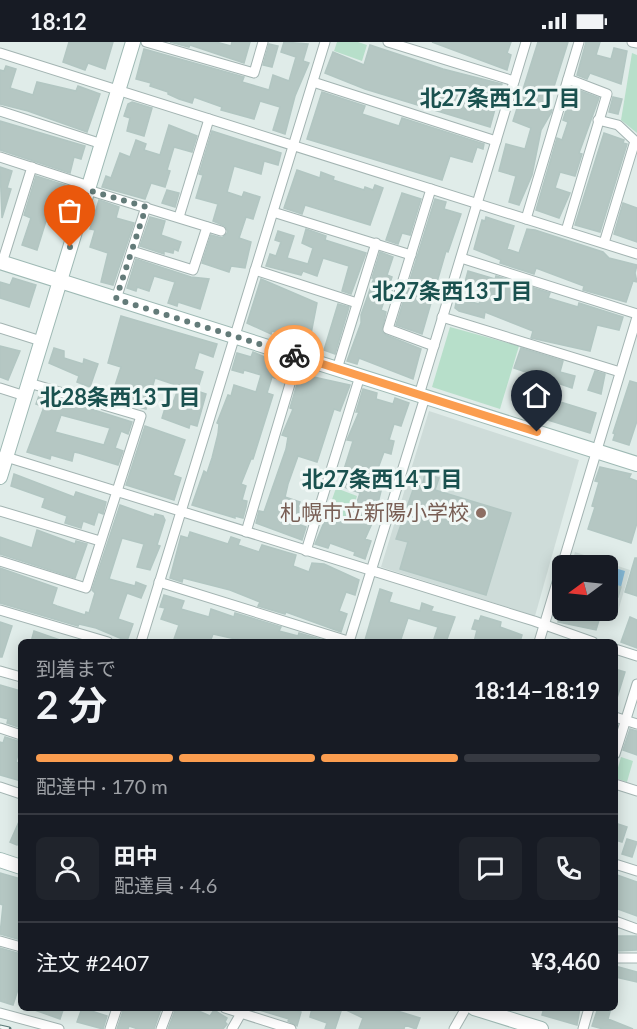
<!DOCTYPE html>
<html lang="ja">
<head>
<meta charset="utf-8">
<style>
  :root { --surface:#171b24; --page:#20242c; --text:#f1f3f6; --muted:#9ea1a6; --line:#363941; --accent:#fb9d4f }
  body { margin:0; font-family:Lato,"Noto Sans JP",sans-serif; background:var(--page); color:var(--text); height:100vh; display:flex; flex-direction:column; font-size:22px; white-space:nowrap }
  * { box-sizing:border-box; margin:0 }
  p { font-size:20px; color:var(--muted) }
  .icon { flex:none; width:33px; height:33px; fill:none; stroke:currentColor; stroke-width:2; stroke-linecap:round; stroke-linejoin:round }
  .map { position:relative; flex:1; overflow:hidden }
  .side { position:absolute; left:18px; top:597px; width:600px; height:372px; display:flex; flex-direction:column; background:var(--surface); border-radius:9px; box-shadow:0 3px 15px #0003 }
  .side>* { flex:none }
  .needle { width:39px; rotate:255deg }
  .tools { position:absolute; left:552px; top:513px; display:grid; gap:12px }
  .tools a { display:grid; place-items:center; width:66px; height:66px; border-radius:9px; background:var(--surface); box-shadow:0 3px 15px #0003; font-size:30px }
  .pin { position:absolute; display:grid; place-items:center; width:51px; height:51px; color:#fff; margin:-62px -26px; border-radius:50% 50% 50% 0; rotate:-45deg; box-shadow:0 0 6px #0007 }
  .pin .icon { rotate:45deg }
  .courier { position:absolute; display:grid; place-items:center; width:60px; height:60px; margin:-30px; border:4px solid #fb9d4f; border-radius:50%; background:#fff; color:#222; box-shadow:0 2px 8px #0007 }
  .headline em { font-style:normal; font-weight:700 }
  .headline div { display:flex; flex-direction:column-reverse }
  .headline { display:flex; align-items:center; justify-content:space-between; height:102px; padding:0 18px }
  h1 { font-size:39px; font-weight:700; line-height:45px }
  .bar { display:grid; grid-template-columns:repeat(4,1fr); gap:9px 6px; align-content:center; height:72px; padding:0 18px }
  .bar i { height:8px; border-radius:4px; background:var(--line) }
  .bar .on { background:var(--accent) }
  .bar p { grid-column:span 4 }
  .line { display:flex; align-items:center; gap:15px; padding:0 18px; border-top:2px solid var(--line) }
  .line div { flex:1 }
  .round { display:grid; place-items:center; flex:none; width:63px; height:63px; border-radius:9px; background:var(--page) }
  .status { display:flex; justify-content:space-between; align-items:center; height:42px; padding:0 30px; background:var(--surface); direction:ltr }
  .status svg { height:16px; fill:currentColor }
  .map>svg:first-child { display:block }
  .built { fill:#cedcd9 }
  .green { fill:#b7dfca }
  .water { fill:#84b8d5 }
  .building { fill:#b5c7c3; stroke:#b2c6c2; stroke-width:1.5; fill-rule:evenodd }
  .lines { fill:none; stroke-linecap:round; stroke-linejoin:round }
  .street-casing { stroke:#a3b4b2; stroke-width:11 }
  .secondary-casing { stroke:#9eb9b4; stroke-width:16 }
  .street { stroke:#fff; stroke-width:9 }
  .secondary { stroke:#fff; stroke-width:14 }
  .rail-casing { stroke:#5a7977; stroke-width:5 }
  .rail { stroke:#f1f8f6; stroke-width:3; stroke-dasharray:9; stroke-linecap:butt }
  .done { stroke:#637b79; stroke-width:6; stroke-dasharray:0 10.8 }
  .route { stroke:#fb9d4f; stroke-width:8 }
  .education-dot { fill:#8d6e63; stroke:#f1f8f6; stroke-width:2 }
  .labels { text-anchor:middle; stroke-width:6; stroke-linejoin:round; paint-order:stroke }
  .education-label { font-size:21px; fill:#785e54; stroke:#f1f8f6; text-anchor:end }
  .neighbourhood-label { font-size:22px; font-weight:bold; fill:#1a514f; stroke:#f1f8f6 }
</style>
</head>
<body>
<div class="status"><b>18:12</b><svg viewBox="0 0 49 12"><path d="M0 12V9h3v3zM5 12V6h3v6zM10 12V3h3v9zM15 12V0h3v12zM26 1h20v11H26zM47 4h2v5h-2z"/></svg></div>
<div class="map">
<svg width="637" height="987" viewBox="0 0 637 987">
  <rect width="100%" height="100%" fill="#e0ece9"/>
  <g class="built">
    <polygon points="429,369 579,418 535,574 381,525"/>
    <polygon points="575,510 630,528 617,573 603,569 608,568 608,524 571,524"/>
  </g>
  <g class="green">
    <polygon points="337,0 358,0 367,3 362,19 334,9"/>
    <polygon points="632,11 637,13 637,91 621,78"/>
    <polygon points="450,285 519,304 500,367 432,345"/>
    <polygon points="336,446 357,454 350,477 328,469"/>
    <polygon points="621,715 633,719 627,740 615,736"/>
  </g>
  <polygon class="water" points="608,524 625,529 621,545 608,541"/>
  <g class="building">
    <polygon points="69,0 113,0 105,27 88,21 85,28 63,20"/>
    <polygon points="170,0 216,0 231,4 232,0 250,0 244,21 190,3 189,5"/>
    <polygon points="284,0 308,2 303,19 309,21 295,54 285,92 273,88 280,65 260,59 254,77 221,68 222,65 194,55 192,61 179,57 168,52 168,50 150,44 151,41 136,37 144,7 244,35 242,40 269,48 273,33 289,39 296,15 281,10"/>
    <polygon points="432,0 511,0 507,11 511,13 507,28"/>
    <polygon points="538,0 568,0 547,67 552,68 551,71 541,88 532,133 519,163 509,160 516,134 499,129 506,102 525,107 531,86 513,79"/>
    <polygon points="586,0 600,0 596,13 611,17 614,6 627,9 621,42 590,31 587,37 577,33"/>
    <polygon points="269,2 278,4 272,25 263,23"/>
    <polygon points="370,3 443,27 502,42 490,85 365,47 325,31 333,10 364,23"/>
    <polygon points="6,24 16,27 10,46 33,53 37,40 76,49 78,44 100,52 87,90 28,69 0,62 0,28 4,29"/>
    <polygon points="573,46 599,56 579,111 582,112 575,134 560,130 555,146 570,151 559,176 536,168 557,96 562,98 568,80 563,78"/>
    <polygon points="322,50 365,64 362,72 399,84 402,76 484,102 483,107 477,105 472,120 450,114 442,138 307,97"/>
    <polygon points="613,55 622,57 618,72 609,70"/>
    <polygon points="132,60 152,66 144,94 127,89 130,76 124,74 128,62"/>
    <polygon points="0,79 85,104 81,117 74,115 70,131 0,108"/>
    <polygon points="169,83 197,94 192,110 174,105 167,128 170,129 165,145 151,141 145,157 102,145 106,134 111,136 120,111 130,115 136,98 146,102 144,108 160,113"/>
    <polygon points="212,89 281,111 278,123 264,119 261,132 234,124 227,150 242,155 244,150 260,155 253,177 246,175 239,196 251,200 245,226 231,224 229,230 202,221 211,193 222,196 228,190 225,184 213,179 218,162 196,156 203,133 199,132"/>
    <polygon points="604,91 624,98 623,101 627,102 600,190 575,183"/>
    <polygon points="0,125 12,129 7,146 11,147 2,176"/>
    <polygon points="297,128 320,136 321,130 334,135 333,138 364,148 365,145 373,148 375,143 383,146 370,183 305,163 302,172 284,166"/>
    <polygon points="36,134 71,145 57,183 46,179 37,208 22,203 31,176 24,173"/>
    <polygon points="167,148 179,151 175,165 162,161"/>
    <polygon points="402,151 421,157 410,193 402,191 398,202 386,198"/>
    <polygon points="435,157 446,160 444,167 461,172 448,210 446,209 422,292 396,283"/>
    <polygon points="99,158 119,165 116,176 134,181 113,243 101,240 108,211 90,205 95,188 90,187"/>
    <polygon points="623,161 637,166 637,200 614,192"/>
    <polygon points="150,175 165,179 161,193 181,200 178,209 174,207 173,211 164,209 164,212 140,204"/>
    <polygon points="486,175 514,184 507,207 519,211 527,187 535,188 603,210 609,216 637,223 635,231 637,240 633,239 626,260 583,248 584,244 536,226 534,232 500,221 501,218 474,207 482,178 485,179"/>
    <polygon points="306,187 326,194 325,198 366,211 351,252 342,249 349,224 323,216 317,234 303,229 301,233 266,224 270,212 276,214 281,200 275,198 278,189 294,194 287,216 308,222 313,206 302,201"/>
    <polygon points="380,210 393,215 387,233 392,235 389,244 393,246 390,255 386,253 381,268 386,270 382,289 386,293 421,307 413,337 359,316 357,322 347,319 361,281 361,273 374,236 372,236"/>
    <polygon points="136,217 191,235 209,237 200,267 178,260 177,264 168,261 175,240 154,234 149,249 137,245 136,249 127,246"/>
    <polygon points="468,229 495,237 496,234 550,251 548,256 578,265 579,261 623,275 619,288 597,283 590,309 531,296 533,289 485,270 484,276 459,269 455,266 457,256 479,262 484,246 465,240"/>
    <polygon points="13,236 36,243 29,265 0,256 0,240 10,243"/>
    <polygon points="261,237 317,261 310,297 286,290 285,293 272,289 271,292 247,281"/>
    <polygon points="338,262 349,265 335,312 324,308"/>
    <polygon points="121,274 217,302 213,315 199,310 194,327 203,330 197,349 206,352 197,384 190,382 189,386 162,376 165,366 171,367 179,344 155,336 146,367 111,356 121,325 108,321"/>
    <polygon points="0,304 20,309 8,338 0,335"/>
    <polygon points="54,306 64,309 64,316 83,322 84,317 98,322 90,345 77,340 79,334 49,321"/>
    <polygon points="521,306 563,319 560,330 575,334 572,346 514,326"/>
    <polygon points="253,310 278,321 278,318 289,322 284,339 272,335 267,351 273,353 253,417 251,417 241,442 246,444 242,458 247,459 246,465 243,476 235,474 235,476 192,463 204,429 207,431 212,416 218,392 219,382 217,381 228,353 231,354 234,343 256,350 261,333 244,328 243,331 232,328 237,311 251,315"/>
    <polygon points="595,329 605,332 601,352 588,348"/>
    <polygon points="300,332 350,343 340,369 334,367 317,420 298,414 288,442 285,455 300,460 298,465 301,466 295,481 306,485 302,498 256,481 259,469 264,470 286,407 288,395 282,393 293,367 290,366"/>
    <polygon points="630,339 637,341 637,379 629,403 613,398 615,392 613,391"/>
    <polygon points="363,347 377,351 376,357 393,362 395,356 409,361 401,384 394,382 389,398 394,399 391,412 384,410 377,429 374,443 382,445 374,477 365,497 371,499 365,517 354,513 355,510 330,501 328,506 315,502 328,471 351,479 360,451 339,443 353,399 347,398 359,370 356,370"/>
    <polygon points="528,350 596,371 590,391 522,370"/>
    <path d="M 40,351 L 132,380 L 128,392 L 121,389 L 115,406 L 123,409 L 118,423 L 79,411 L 74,410 L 72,419 L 51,413 L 50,417 L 27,410 L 44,365 L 36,362 ZM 61,373 L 110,386 L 104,403 L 55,390 Z"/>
    <polygon points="145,384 185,398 173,433 181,436 174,458 126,443"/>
    <polygon points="600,425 631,432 629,436 637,439 637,481 631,501 588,487 595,465 592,464 599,440 595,439"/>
    <polygon points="14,432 74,455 76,450 106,460 103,472 98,470 94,483 83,479 81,486 65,481 67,474 42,465 45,456 11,444"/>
    <polygon points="425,432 439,436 435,448 511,471 486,553 400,527 408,500 396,497 415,442 422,444"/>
    <polygon points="120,463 154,475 155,472 163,474 165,478 157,503 160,504 150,528 137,525 144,502 122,496 109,537 135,544 136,540 146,544 141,556 127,551 118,577 133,582 127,599 96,586 79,582 78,584 0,561 0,526 57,546 52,562 57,564 85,573 86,570 89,571 95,551 92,548"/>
    <polygon points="37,488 75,502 76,499 87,502 75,536 0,512 0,495 32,506"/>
    <polygon points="190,490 228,502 231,495 240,498 238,503 259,510 262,503 296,513 293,524 309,530 312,521 324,522 359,538 355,553 346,550 339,569 347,572 341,590 286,570 285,572 258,564 260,560 230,548 183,536 182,540 170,536 181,494 188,496"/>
    <polygon points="635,516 637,516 637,554 625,550"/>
    <polygon points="608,541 621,545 618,555 608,552"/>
    <polygon points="380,547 392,551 389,560 420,569 422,561 433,565 431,569 455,575 446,600 433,600 438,585 408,576 400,600 365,598"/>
    <polygon points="164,553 184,559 181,567 209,575 211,567 234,575 235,571 281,585 279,589 298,594 299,591 323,598 249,600 213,592 210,600 173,600 179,583 161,577 165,566 160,565"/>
    <polygon points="562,566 600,575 596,588 558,580"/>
    <polygon points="481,574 501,580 500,585 522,593 520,600 474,600 477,588 472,587 475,578 479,579"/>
    <polygon points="630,575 637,578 637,606 621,600"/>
    <polygon points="0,580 12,584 2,615 0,615"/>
    <polygon points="34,589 60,598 60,600 31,600"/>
    <polygon points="615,627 625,630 617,656 615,656"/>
    <polygon points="0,643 21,649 21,686 7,681 8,677 0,675"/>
    <polygon points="630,687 637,689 637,713 623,708"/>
    <polygon points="5,695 21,700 16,720 21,722 21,739 0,733 0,700 3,701"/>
    <polygon points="21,775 21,794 17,803 10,800"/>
    <polygon points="615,781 627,785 622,800 615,798"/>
    <polygon points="627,797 637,800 632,815 622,812"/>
    <polygon points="0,831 21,837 18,870 21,870 21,898 0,892 3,863 0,862"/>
    <polygon points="617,833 637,840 637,874 615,866"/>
    <polygon points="615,894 637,894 637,908 615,909"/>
    <polygon points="0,906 21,912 21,938 13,963 0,959"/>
    <polygon points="615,924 637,930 637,940 615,935"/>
    <polygon points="29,966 57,966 63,968 60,977"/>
    <polygon points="82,966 107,974 103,987 77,980"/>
    <polygon points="124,966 157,966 161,967 154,987 138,987 129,984 128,987 117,987"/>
    <polygon points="176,966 192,966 210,974 214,968 227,976 225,980 227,982 223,987 168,987"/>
    <polygon points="259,966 288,966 301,970 297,984 288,979 289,977 259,968"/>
    <polygon points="312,966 388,966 420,976 416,987 405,983 404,987 359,987 363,976 342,966 335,987 325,987 327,981 310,975"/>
    <polygon points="544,966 580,966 577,983 542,973"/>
    <polygon points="598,966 611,966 608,977 633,987 603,987 592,984"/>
  </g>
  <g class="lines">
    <g class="street-casing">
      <g id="street">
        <polyline points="146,0 254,31 263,0"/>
        <polyline points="388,0 514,39"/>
        <polyline points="632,0 637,1"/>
        <polyline points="0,11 637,212"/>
        <polyline points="313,40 496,99"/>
        <polyline points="0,69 102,102"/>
        <polyline points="598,78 618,83 635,99 604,201"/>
        <polyline points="0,115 89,144"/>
        <polyline points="431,147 388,287 434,304"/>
        <polyline points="88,148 221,189"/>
        <polyline points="273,170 411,213"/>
        <polyline points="179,175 209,77"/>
        <polyline points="526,177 579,0"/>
        <polyline points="566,189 607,52 568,37"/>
        <polyline points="132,209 193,228 207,185"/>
        <polyline points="461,216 637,272"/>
        <polyline points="2,221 32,125"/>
        <polyline points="255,228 357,261"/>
        <polyline points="116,257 146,165"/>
        <polyline points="442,275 620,330"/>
        <polyline points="0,286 41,299"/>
        <polyline points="337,327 376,201"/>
        <polyline points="0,346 25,354"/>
        <polyline points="419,353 526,0"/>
        <polyline points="3,414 534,579 593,600"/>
        <polyline points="0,469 100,499"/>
        <polyline points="246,490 298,315"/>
        <polyline points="306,509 360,334"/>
        <polyline points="0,519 86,546 141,374 29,341"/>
        <polyline points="159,540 351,600"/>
        <polyline points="0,568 108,600"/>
        <polyline points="141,600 325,0"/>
        <polyline points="349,600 425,355"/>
        <polyline points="539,600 637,275"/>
        <polyline points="615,607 637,614"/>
        <polyline points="0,629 21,635"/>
        <polyline points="615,675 637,682"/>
        <polyline points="0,686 21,693"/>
        <polyline points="615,712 637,642"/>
        <polyline points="615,742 637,749"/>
        <polyline points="0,745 21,752"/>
        <polyline points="615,822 637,829"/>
        <polyline points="615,879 637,887"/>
        <polyline points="0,899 21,905"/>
        <polyline points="615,916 637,916"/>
        <polyline points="225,966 291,987"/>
        <polyline points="0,971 59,987"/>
        <polyline points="110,987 117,966"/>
        <polyline points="161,987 169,966"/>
        <polyline points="232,987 243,968"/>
        <polyline points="454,987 466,966"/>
        <polyline points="583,987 589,966"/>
      </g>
    </g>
    <g class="secondary-casing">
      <g id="secondary">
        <polyline points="0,220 637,422"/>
        <polyline points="0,435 133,0"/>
        <polyline points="0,818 21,825"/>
        <polyline points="474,966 541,987"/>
      </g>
    </g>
    <use href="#street" class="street"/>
    <use href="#secondary" class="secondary"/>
    <g class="rail-casing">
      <polyline id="rail" points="0,985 9,987"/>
    </g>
    <use href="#rail" class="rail"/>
  </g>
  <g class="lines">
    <polyline class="done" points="70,205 88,148 146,165 116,257 294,313"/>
    <polyline class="route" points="294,313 537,390"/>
  </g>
  <circle class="education-dot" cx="481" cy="471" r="6"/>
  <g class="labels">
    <g class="education-label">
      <text x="469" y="478">札幌市立新陽小学校</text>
    </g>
    <g class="neighbourhood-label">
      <text x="500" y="64">北27条西12丁目</text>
      <text x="452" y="257">北27条西13丁目</text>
      <text x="120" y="363">北28条西13丁目</text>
      <text x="382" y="445">北27条西14丁目</text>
    </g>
  </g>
</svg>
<div class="tools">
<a><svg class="needle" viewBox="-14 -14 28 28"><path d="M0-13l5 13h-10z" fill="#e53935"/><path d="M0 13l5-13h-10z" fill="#9ea1a6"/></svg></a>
</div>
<div class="pin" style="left:70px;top:205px;background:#ea580c"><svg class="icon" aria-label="bag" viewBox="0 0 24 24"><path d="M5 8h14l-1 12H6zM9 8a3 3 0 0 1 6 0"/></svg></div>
<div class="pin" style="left:537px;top:390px;background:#1f2937"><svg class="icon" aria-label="home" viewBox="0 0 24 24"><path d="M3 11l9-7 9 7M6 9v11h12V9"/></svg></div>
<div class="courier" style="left:294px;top:313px"><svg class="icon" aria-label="bike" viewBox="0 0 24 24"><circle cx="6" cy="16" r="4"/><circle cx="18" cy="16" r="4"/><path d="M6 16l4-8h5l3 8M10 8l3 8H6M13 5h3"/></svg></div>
<section class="side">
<div class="headline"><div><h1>2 分</h1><p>到着まで</p></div><em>18:14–18:19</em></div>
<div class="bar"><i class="on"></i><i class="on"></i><i class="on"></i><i></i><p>配達中 · 170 m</p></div>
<div class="line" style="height:108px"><a class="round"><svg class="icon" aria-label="person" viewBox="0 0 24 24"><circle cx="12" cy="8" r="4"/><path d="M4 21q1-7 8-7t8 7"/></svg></a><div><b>田中</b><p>配達員 · 4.6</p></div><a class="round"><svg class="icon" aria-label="chat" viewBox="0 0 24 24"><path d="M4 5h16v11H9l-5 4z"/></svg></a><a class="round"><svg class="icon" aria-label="phone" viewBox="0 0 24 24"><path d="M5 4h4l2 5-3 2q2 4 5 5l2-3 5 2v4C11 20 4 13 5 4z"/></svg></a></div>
<div class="line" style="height:78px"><div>注文 #2407</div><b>¥3,460</b></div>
</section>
</div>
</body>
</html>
